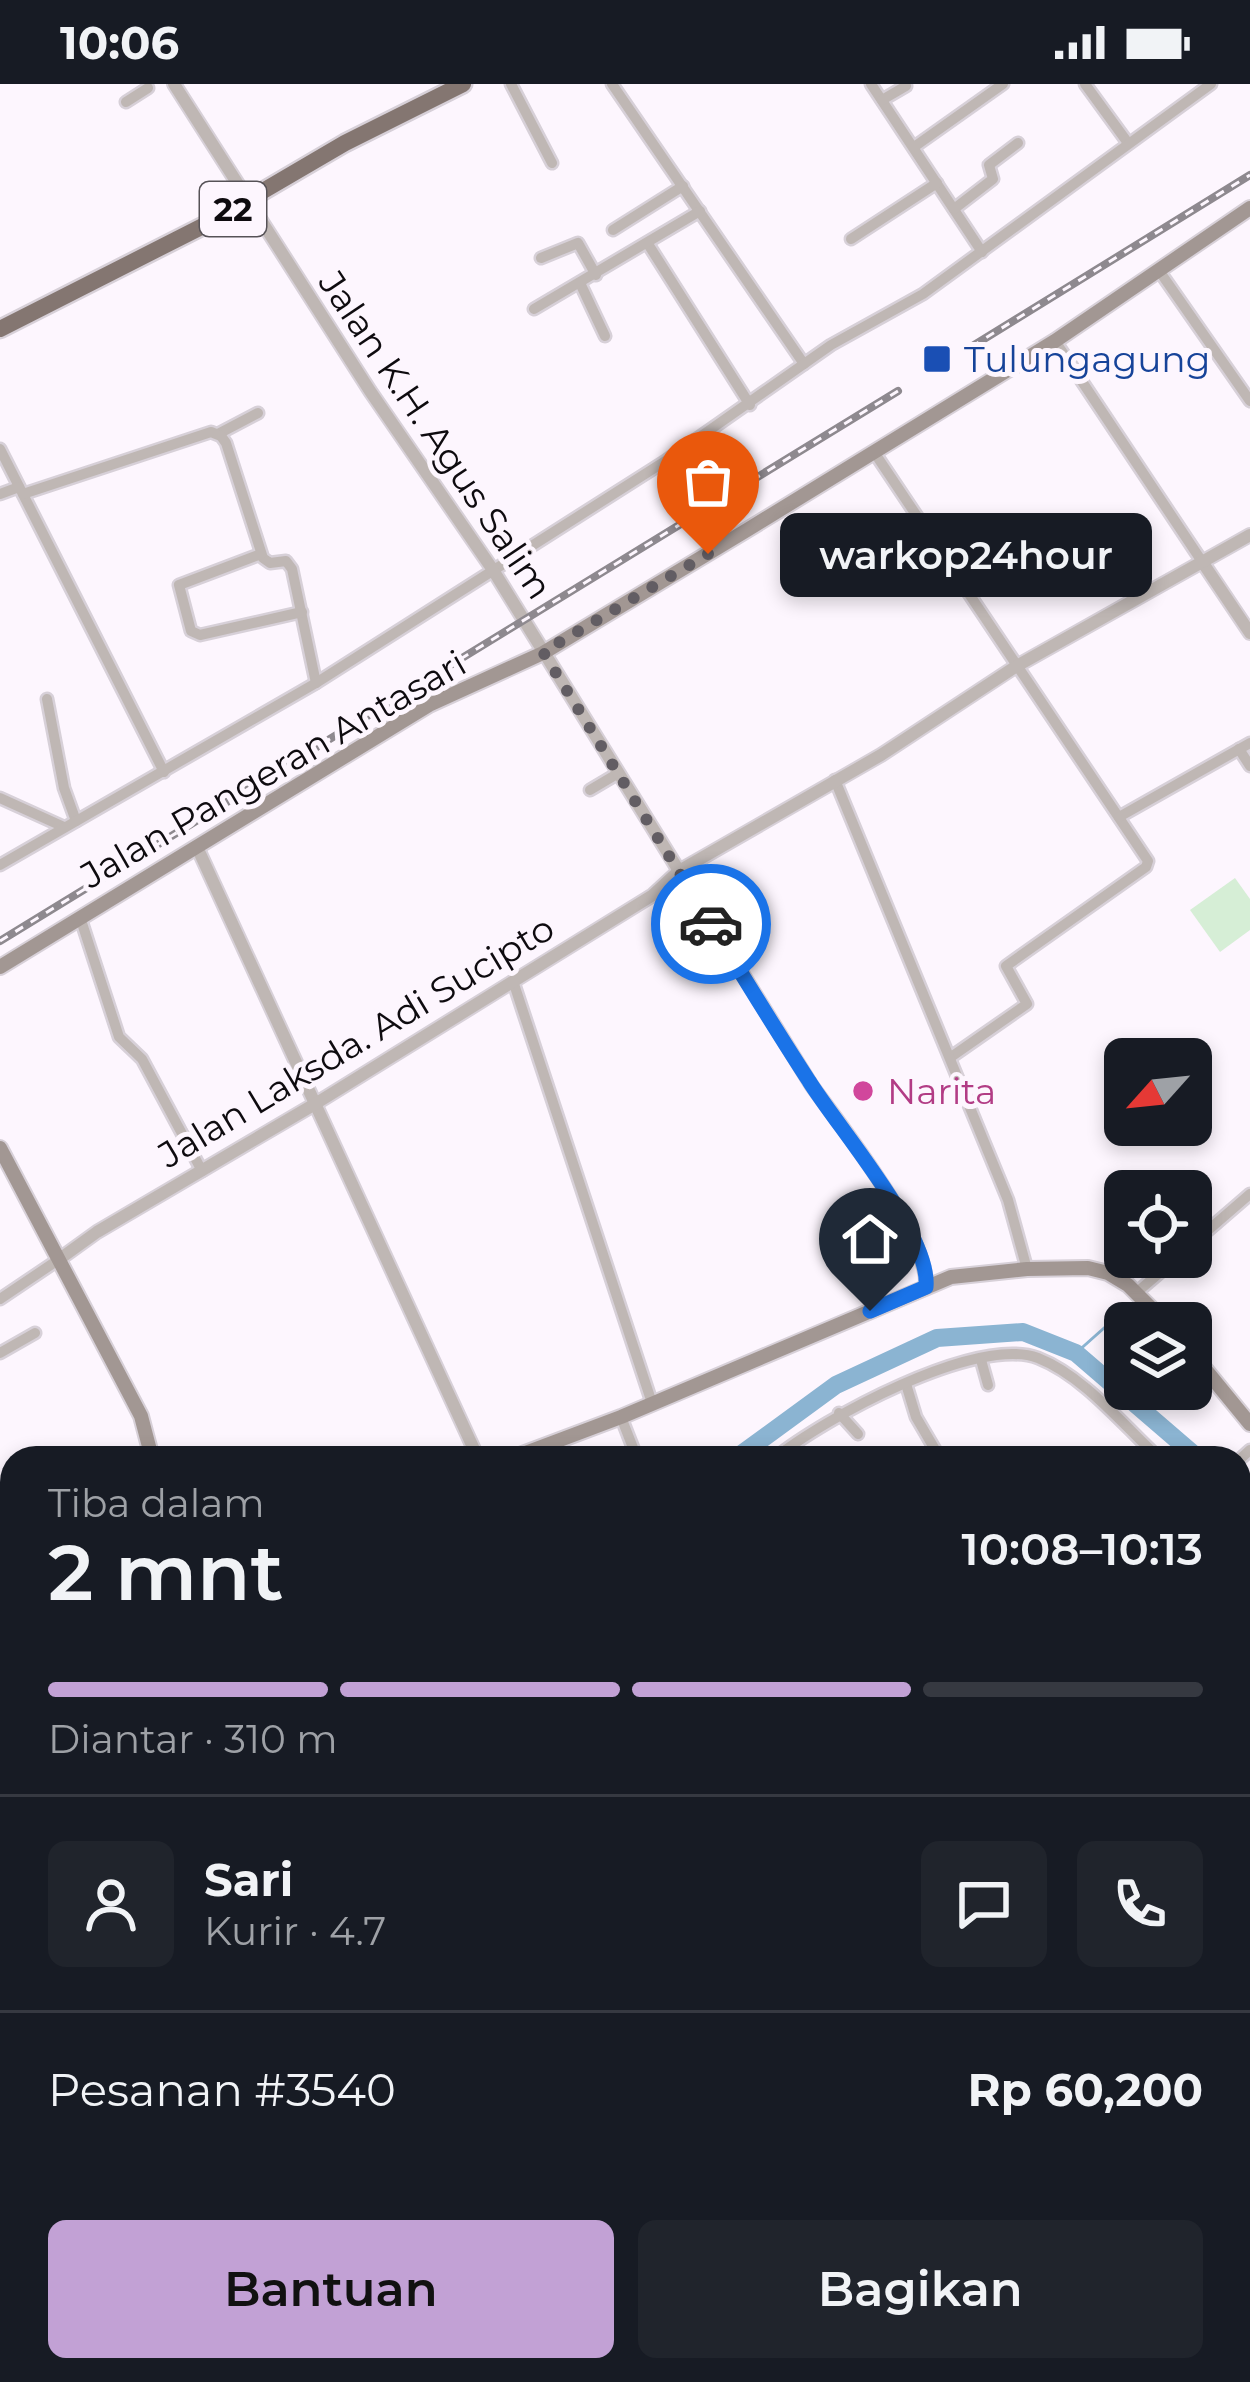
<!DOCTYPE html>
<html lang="id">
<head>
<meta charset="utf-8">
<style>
  :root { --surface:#171b24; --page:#20242c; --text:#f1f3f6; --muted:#9ea1a6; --line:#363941; --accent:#c2a1d5 }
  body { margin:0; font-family:Montserrat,sans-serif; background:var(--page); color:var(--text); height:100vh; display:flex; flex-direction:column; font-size:45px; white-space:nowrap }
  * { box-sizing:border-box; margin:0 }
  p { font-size:39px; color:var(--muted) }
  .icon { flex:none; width:66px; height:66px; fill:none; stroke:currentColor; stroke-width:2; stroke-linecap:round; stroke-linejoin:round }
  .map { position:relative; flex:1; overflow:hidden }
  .panel { position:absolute; left:0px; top:1362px; width:1251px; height:936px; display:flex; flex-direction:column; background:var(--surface); border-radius:36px 36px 0 0; box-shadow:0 6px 18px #0003 }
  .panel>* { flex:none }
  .needle { width:78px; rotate:243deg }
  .controls { position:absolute; left:1104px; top:954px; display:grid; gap:24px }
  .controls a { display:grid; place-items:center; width:108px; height:108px; border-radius:18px; background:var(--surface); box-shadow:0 6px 18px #0003; font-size:60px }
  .pin { position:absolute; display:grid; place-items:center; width:102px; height:102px; color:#fff; margin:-123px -51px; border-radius:50% 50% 50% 0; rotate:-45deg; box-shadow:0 0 12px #0007 }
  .pin .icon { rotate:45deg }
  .courier { position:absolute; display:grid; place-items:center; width:120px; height:120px; margin:-60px; border:9px solid #1a73e8; border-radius:50%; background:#fff; color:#222; box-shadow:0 3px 15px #0007 }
  .bubble { position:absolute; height:84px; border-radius:18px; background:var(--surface); box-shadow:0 6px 18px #0003; font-size:39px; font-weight:600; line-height:84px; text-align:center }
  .summary em { font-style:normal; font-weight:600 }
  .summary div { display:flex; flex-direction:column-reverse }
  .summary { display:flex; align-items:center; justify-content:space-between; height:204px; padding:0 48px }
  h1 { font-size:78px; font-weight:600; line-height:90px }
  .bar { display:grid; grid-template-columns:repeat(4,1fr); gap:18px 12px; align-content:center; height:144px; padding:0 48px }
  .bar i { height:15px; border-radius:9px; background:var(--line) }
  .bar .on { background:var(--accent) }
  .bar p { grid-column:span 4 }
  .line { display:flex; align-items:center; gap:30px; padding:0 48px; border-top:3px solid var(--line) }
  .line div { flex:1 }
  .round { display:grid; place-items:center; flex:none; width:126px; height:126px; border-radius:18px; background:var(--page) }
  .action { display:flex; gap:24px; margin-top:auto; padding:24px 48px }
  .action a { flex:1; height:138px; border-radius:18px; background:var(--accent); color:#111; font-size:48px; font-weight:600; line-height:138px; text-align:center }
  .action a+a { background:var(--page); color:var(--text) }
  .status { display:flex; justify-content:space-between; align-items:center; height:84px; padding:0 60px; background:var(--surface); direction:ltr }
  .status svg { height:33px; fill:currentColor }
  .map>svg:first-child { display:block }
  .grass { fill:#d6eed6 }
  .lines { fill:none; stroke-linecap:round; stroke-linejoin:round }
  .stream { stroke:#8bb4d2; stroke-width:3 }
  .river { stroke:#8bb4d2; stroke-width:18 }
  .minor-casing { stroke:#d7d0d8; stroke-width:15 }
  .tertiary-casing { stroke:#d7d0d8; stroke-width:16 }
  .secondary-casing { stroke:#d7d0d8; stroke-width:18 }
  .trunk-casing { stroke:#d7d0d8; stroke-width:21 }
  .minor { stroke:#bfb7b4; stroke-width:10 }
  .tertiary { stroke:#bfb7b4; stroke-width:12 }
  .secondary { stroke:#a29793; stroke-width:14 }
  .trunk { stroke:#847671; stroke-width:16 }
  .rail-casing { stroke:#8e898f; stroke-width:8 }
  .rail { stroke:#fdf6fe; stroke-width:3; stroke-dasharray:9; stroke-linecap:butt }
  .done { stroke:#625d63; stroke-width:12; stroke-dasharray:0 21.6 }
  .route { stroke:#1a73e8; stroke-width:15 }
  .transit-dot { fill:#1a4fb4; stroke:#fdf6fe; stroke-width:4.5 }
  .hotel-dot { fill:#d1479c; stroke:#fdf6fe; stroke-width:4.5 }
  .labels { text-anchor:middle; stroke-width:10; stroke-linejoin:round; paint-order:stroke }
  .shield { fill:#fdf6fe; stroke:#565257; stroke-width:3 }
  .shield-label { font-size:33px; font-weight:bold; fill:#0e0b0f }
  .transit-label { font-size:36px; fill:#164399; stroke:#fdf6fe; text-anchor:start }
  .street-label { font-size:36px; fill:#0e0b0f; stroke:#fdf6fe }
  .hotel-label { font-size:36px; fill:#b23c85; stroke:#fdf6fe; text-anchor:start }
</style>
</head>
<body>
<div class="status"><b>10:06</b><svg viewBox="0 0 49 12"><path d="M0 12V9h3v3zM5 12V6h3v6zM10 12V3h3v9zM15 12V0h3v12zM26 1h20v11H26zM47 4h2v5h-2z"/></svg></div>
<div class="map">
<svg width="1250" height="2298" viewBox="0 0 1250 2298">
  <rect width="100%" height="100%" fill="#fdf6fe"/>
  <polygon class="grass" points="1235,794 1250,815 1250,846 1220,868 1190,826"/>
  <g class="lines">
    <polyline class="stream" points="1076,1269 1131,1220"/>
    <g class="river">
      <polyline points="736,1374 836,1301 937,1254 1023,1248 1076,1269 1198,1374"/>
      <polyline points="1239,1410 1250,1419"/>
      <polyline points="0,2014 12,2012"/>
    </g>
    <g class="minor-casing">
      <g id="minor">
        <polyline points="511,0 552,79"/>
        <polyline points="612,0 804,280"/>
        <polyline points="871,0 982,168"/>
        <polyline points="1085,0 1128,59"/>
        <polyline points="882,16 906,2"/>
        <polyline points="126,18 148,4"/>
        <polyline points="914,63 1003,0"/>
        <polyline points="954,125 993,95 989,81 1018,59"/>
        <polyline points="613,146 683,102"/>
        <polyline points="851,155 937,99"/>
        <polyline points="648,160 750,321"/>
        <polyline points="541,174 578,159 596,191"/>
        <polyline points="1160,188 1250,317"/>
        <polyline points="580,199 605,252"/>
        <polyline points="534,225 700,127"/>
        <polyline points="1055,257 1203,479"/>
        <polyline points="218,350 258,329"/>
        <polyline points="0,365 164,688"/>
        <polyline points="874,368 1148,777 1146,783 1006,882 1027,920 951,973"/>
        <polyline points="0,410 19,403"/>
        <polyline points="23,410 211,348 221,352 226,359 263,474 270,479 286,477 292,485 316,599"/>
        <polyline points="261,470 179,501 191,547 200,551 302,528"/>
        <polyline points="47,615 64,704 76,737"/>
        <polyline points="1239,665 1250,682"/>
        <polyline points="835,696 1008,1116 1027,1185"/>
        <polyline points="590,706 617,690"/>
        <polyline points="0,714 64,743"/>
        <polyline points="1119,733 1250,659"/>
        <polyline points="0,781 316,599 667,376 831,261 923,210 1211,0"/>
        <polyline points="80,833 119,953 142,975 202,1087"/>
        <polyline points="513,897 652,1319"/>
        <polyline points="1191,1161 1250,1110"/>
        <polyline points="1136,1209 1178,1173"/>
        <polyline points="0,1215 61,1174"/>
        <polyline points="0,1269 35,1249"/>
        <polyline points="981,1276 988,1301"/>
        <polyline points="906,1300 916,1333 940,1374"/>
        <polyline points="839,1329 858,1350"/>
        <polyline points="621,1333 637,1374"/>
        <path d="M 775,1374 C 823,1335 976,1251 1038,1274 C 1084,1292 1123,1341 1159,1374"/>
        <polyline points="1239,1376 1250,1366"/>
        <polyline points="1239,1442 1250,1452"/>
        <polyline points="0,1519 12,1517"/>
        <polyline points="1239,1642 1250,1656"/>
        <polyline points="1239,1710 1250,1703"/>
        <polyline points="0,1835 12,1863"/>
        <polyline points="0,1983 12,1979"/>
        <polyline points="0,2053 12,2052"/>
        <polyline points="110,2286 113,2298"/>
        <polyline points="199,2286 202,2298"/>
        <polyline points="780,2286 782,2298"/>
        <polyline points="965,2286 966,2298"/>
        <polyline points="31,2298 31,2286"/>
        <polyline points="1145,2298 1235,2286"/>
      </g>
    </g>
    <g class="tertiary-casing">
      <g id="tertiary">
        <path d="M 174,0 L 370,307 L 493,486 L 812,1002 C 842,1043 930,1155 926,1203"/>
        <polyline points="1203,479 1250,549"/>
        <polyline points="197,763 478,1374"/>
        <polyline points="61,1174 97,1148 315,1020 653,811 679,787 881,671 1015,583 1250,451"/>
        <polyline points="0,2202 12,2200"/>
      </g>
    </g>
    <g class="secondary-casing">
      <g id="secondary">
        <polyline points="0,883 429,621 543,569 747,446 1055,257 1250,124"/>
        <polyline points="0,1064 141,1332 152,1374"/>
        <polyline points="1191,1268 1250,1340"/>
        <polyline points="512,1374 621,1333 951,1193 1027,1185 1088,1184 1108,1189 1128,1201 1166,1239"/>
        <polyline points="411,2286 415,2298"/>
      </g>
    </g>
    <g class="trunk-casing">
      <polyline id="trunk" points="0,245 205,141 345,59 463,0"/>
    </g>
    <use href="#minor" class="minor"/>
    <use href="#tertiary" class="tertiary"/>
    <use href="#secondary" class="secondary"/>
    <use href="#trunk" class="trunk"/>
    <g class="rail-casing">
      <g id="rail">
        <polyline points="971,263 1250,91"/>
        <polyline points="0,857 898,307"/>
      </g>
    </g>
    <use href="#rail" class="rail"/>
  </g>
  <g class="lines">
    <polyline class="done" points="708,470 543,568 711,840"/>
    <path class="route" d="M 711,840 C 743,892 775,945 809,997 C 838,1044 931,1150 926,1203 L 870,1227"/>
  </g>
  <rect class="transit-dot" x="922" y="260" width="30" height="30" rx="6"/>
  <circle class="hotel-dot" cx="863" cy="1007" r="12"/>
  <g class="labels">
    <rect class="shield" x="200" y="98" width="66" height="54" rx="9"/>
    <g class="shield-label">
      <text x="233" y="137">22</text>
    </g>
    <g class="transit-label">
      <text x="964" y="288">Tulungagung</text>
    </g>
    <g class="street-label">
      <text transform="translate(436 351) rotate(56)" y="13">Jalan K.H. Agus Salim</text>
      <text transform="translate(273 685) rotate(-30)" y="13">Jalan Pangeran Antasari</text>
      <text transform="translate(356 957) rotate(-31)" y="13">Jalan Laksda. Adi Sucipto</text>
    </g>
    <g class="hotel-label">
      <text x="887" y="1020">Narita</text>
    </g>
  </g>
</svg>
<div class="controls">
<a><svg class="needle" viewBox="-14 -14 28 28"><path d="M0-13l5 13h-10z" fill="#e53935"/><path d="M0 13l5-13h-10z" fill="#9ea1a6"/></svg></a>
<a><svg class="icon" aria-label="locate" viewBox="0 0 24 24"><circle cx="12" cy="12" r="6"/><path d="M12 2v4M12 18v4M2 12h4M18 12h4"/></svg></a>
<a><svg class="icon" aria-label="layers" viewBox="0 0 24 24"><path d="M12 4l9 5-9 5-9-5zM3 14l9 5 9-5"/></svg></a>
</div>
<div class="pin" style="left:708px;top:470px;background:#ea580c"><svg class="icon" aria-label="bag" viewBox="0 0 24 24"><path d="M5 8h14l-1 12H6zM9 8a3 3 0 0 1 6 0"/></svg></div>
<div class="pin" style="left:870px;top:1227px;background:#1f2937"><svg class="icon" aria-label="home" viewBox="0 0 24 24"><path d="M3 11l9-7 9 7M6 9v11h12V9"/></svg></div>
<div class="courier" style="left:711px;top:840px"><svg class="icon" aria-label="car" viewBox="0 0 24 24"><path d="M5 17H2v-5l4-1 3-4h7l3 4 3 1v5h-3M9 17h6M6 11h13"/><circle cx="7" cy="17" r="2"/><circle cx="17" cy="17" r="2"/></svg></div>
<div class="bubble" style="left:780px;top:429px;width:372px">warkop24hour</div>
<section class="panel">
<div class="summary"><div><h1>2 mnt</h1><p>Tiba dalam</p></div><em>10:08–10:13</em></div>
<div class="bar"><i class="on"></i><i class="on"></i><i class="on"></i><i></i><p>Diantar · 310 m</p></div>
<div class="line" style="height:216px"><a class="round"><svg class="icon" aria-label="person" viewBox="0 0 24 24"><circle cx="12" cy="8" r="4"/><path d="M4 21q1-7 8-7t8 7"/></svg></a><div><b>Sari</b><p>Kurir · 4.7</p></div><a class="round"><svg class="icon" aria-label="chat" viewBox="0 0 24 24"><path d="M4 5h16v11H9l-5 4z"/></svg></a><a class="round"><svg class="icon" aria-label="phone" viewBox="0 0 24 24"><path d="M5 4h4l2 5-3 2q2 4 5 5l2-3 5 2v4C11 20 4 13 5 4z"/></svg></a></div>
<div class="line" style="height:156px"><div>Pesanan #3540</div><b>Rp 60,200</b></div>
<div class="action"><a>Bantuan</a><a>Bagikan</a></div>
</section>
</div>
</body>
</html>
